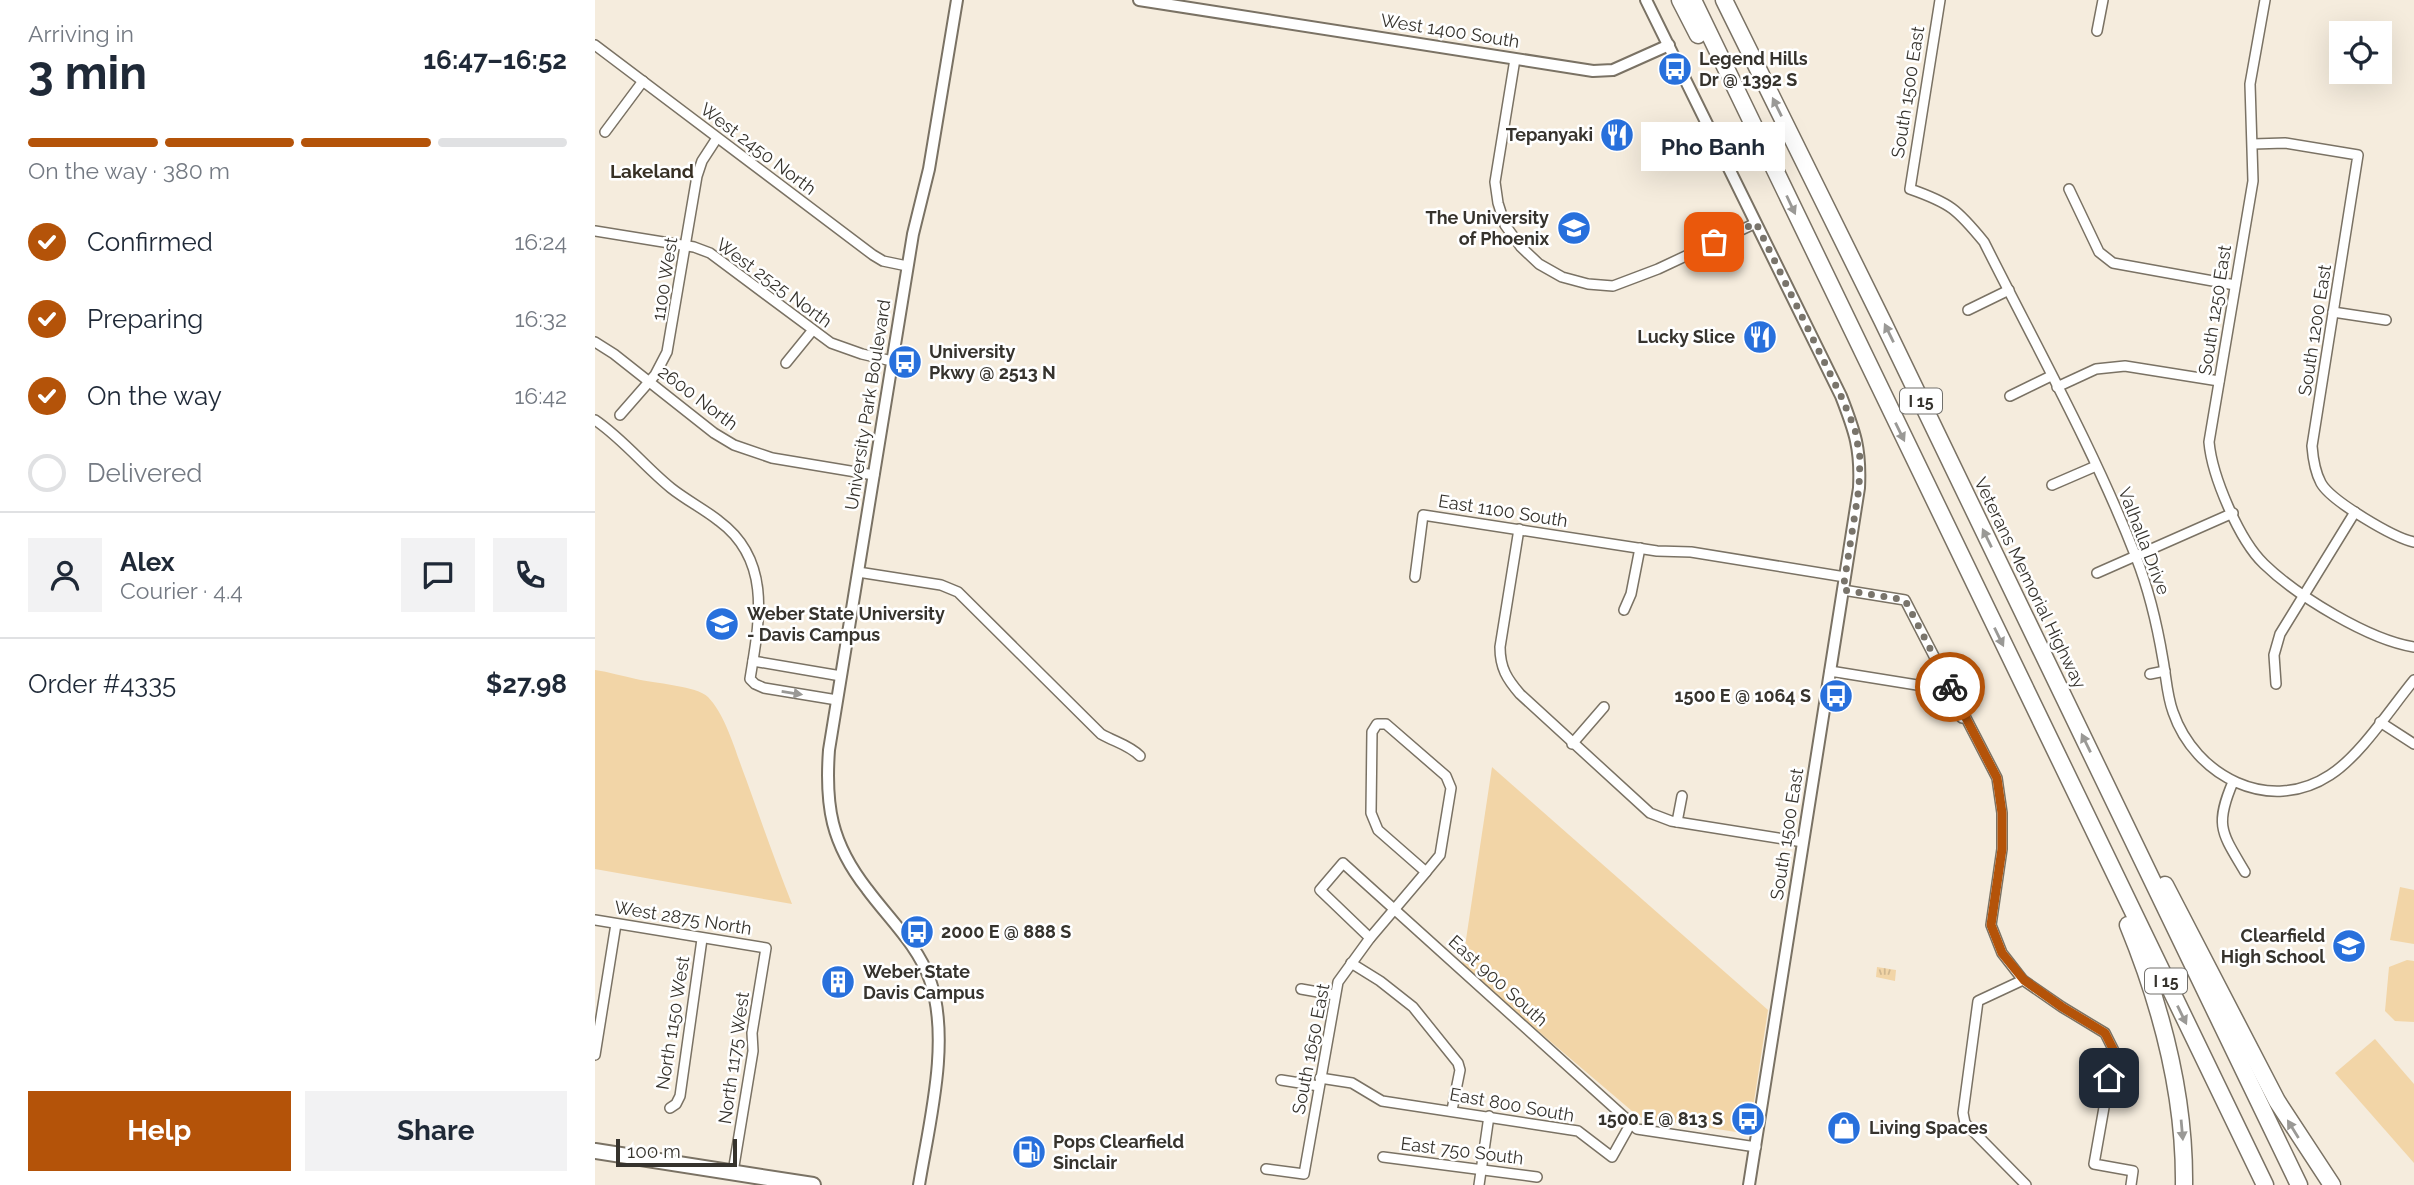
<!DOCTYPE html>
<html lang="en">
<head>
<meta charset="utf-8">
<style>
  :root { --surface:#fff; --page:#f2f2f3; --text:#1f2937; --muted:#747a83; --line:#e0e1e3; --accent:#b45309 }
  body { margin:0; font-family:Raleway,sans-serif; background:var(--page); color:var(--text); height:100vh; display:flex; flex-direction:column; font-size:26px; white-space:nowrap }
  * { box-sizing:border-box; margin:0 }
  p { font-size:23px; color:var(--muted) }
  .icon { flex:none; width:38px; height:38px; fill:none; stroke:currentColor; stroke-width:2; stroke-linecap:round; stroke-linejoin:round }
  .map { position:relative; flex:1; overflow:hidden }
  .sheet { display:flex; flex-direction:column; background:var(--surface); width:595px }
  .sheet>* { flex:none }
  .tools { position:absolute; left:1734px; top:21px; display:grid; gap:14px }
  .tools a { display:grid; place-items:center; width:63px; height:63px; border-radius:0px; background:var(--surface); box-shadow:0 7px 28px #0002; font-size:35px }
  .scale { position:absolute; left:21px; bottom:18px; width:121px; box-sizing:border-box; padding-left:7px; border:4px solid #36332d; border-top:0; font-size:19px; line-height:24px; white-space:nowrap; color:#36332d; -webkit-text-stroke:5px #fff; paint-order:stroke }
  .pin { position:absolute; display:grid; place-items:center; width:60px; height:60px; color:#fff; margin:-30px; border-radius:14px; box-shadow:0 4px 10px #0006 }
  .courier { position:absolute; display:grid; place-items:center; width:70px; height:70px; margin:-35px; border:5px solid #b45309; border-radius:50%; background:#fff; color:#222; box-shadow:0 2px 9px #0007 }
  .bubble { position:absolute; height:49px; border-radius:0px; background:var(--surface); box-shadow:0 7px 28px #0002; font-size:23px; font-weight:700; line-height:49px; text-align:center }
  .head em { font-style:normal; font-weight:700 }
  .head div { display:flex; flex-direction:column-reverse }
  .head { display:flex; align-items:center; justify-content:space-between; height:119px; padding:0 28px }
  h1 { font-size:46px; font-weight:700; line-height:52px }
  .bar { display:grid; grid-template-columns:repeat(4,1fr); gap:10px 7px; align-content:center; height:84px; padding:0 28px }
  .bar i { height:9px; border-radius:5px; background:var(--line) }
  .bar .on { background:var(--accent) }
  .bar p { grid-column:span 4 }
  .line { display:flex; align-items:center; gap:18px; padding:0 28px; border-top:2px solid var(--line) }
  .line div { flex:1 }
  .round { display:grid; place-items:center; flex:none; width:74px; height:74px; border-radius:0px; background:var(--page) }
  ol { padding:0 28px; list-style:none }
  li { display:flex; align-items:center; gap:21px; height:77px }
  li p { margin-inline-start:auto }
  li .icon { padding:7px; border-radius:50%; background:var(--accent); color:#fff; stroke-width:4 }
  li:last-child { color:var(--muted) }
  li i { width:38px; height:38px; border:4px solid var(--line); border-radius:50% }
  .cta { display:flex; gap:14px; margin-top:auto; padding:14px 28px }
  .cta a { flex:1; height:80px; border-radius:0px; background:var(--accent); color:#fff; font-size:28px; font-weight:700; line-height:80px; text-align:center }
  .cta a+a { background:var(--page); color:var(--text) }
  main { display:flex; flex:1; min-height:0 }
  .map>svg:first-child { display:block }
  .grass { fill:#f2d5a7 }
  .park { fill:url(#park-tufts) }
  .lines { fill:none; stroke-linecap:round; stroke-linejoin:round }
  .minor-casing { stroke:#7a7264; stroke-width:12 }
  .tertiary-casing { stroke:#7a7264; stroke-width:14 }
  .primary-casing { stroke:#7a7264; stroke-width:18 }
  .motorway-casing { stroke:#7a7264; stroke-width:19 }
  .minor { stroke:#fff; stroke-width:9 }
  .tertiary { stroke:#fff; stroke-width:10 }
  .primary { stroke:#fff; stroke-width:14 }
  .motorway { stroke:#fff; stroke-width:16 }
  .oneway { fill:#9a9996 }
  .done { stroke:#79746b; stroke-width:7; stroke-dasharray:0 12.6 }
  .route { stroke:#b45309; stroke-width:9 }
  .labels { text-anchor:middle; stroke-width:5; stroke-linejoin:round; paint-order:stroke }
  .shield { fill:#fff; stroke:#72706c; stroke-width:2 }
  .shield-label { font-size:16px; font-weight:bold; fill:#36332d }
  .street-label { font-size:18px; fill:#36332d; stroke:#fff }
  .poi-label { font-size:18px; font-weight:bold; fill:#36332d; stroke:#fff; text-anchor:start }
  .neighbourhood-label { font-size:19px; font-weight:bold; fill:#373024; stroke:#fff }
</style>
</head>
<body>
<main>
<section class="sheet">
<div class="head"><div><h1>3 min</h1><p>Arriving in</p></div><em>16:47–16:52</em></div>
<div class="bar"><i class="on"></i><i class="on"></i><i class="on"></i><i></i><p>On the way · 380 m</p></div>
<ol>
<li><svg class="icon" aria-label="check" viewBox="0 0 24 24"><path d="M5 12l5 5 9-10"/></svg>Confirmed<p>16:24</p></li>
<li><svg class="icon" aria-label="check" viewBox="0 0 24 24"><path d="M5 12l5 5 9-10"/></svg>Preparing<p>16:32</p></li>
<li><svg class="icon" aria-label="check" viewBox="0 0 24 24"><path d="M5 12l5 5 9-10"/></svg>On the way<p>16:42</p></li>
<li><i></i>Delivered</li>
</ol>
<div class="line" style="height:126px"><a class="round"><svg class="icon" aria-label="person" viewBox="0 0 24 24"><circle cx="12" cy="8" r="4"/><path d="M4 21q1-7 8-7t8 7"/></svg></a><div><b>Alex</b><p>Courier · 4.4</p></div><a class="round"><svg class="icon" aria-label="chat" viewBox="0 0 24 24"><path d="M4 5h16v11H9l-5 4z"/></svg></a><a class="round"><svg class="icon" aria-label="phone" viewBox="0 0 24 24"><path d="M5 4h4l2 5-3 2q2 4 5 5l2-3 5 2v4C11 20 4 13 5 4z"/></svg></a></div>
<div class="line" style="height:91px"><div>Order #4335</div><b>$27.98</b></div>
<div class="cta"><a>Help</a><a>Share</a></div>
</section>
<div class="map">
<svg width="1819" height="1185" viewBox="0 0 1819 1185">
  <defs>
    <pattern id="park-tufts" width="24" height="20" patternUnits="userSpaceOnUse" patternTransform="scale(1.75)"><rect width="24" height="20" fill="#f2d5a7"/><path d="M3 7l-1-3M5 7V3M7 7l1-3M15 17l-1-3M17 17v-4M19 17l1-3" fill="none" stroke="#d0b790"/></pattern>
  </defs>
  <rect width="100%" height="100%" fill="#f5ecdd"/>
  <g class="grass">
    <path d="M 0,670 C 14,672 27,676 41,679 C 58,683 102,686 113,697 C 132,717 141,754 151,779 C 166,821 181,863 197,904 L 0,869 Z"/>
    <polygon points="897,767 1173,1010 1154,1134 1044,1117 867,966"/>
    <polygon points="1805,887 1819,890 1819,944 1795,940"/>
    <polygon points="1812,960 1819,961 1819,1022 1800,1021 1790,1011 1794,967"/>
    <polygon points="1780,1039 1819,1084 1819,1163 1740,1073"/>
  </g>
  <polygon class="park" points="1282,967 1301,970 1300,981 1281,977"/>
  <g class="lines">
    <g class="minor-casing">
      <g id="minor">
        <path d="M 1345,0 L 1315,189 C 1355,203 1362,209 1389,242 C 1441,346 1499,449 1541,557 C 1554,590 1562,624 1568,660 C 1571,676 1572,696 1578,712 C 1600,776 1674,815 1735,775 C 1765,756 1796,708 1819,680"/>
        <path d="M 1670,0 L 1655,84 L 1658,181 L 1614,442 C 1617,476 1644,540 1669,564 C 1702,596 1774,640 1819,647"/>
        <polyline points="1502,31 1508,0"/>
        <polyline points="0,45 278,255 288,261 312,266"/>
        <polyline points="920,59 900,182 903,203 910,225 926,247 944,264 967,277 993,284 1018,286 1063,269 1161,223"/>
        <polyline points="10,132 48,81"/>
        <path d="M 1658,144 L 1690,143 L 1763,155 L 1717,446 C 1718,459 1720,472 1726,483 C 1736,501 1799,538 1819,542"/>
        <polyline points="1474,189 1504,252 1518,263 1640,285"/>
        <polyline points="0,231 99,247 115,253 236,343 267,354 297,361"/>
        <polyline points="1373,310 1414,290"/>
        <polyline points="1738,312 1791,320"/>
        <polyline points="0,342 19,354 119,433 139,445 177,458 279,475"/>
        <polyline points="191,363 217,331"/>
        <polyline points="1462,387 1501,369 1530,366 1624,381"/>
        <polyline points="1415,396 1456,376"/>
        <polyline points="25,415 60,375 72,352 102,176 107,161 122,138"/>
        <path d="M 0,420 C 28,439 50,467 76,488 C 91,500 109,509 124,521 C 178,561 164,623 155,679 L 160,684 L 169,688 L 242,700"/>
        <polyline points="1457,485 1501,466"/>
        <path d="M 924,529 L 905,647 C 905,668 912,679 925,694 L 1055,813 L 1076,821 L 1208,842"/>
        <path d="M 263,572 L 346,585 L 363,592 L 506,734 C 520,742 534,745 545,756"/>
        <polyline points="1502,573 1638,513"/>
        <polyline points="820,577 828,515 1062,551 1096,552 1250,577"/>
        <polyline points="1248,590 1310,600 1402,778 1407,813 1407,849 1396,925 1407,953 1428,980 1467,1007 1510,1033 1519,1051 1499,1164 1538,1171 1536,1185"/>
        <polyline points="1029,610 1036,594 1045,548"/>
        <polyline points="158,661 246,676"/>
        <polyline points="1235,671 1322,685 1349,699 1367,718"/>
        <polyline points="1555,674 1570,671"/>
        <polyline points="1681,684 1679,655 1685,634 1760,512"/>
        <polyline points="1785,722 1819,744"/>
        <polygon points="782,724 791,724 851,776 856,788 845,855 831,872 783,830 776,813 777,732"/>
        <polyline points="977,744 1009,707"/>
        <path d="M 1638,782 C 1619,826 1627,833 1650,872"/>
        <polyline points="1082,822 1087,796"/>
        <polyline points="0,920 171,948 157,1033 158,1051 138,1172"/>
        <polyline points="775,938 725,890 748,863 1036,1123"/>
        <polyline points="756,963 785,981 818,1007 863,1063 865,1070 857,1110"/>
        <polyline points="1428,980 1383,1001 1368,1113 1370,1123 1431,1185"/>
        <polyline points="706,989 740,995"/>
        <polyline points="0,1055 21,924"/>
        <polyline points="725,1078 757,1083 787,1101 983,1131 1017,1157 1036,1123 1042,1129 1161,1147"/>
        <polyline points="686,1080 724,1086"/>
        <polyline points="75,1108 81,1104 85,1096 107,939"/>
        <polyline points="788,1157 942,1177"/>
        <polyline points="671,1169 709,1174 743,982 775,938 831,872"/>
        <polyline points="884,1185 894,1116"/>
      </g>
    </g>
    <g class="tertiary-casing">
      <g id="tertiary">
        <polyline points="544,0 998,71 1018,70 1074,45"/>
        <path d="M 1051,0 L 1246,396 C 1260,432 1266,449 1264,488 L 1154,1185"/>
        <path d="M 324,1185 C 334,1124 356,1040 335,980 C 322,944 294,919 272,889 C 236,843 230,806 234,750 L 318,234 L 334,169 L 362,0"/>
      </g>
    </g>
    <g class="primary-casing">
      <polyline id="primary" points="0,1151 218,1185"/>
    </g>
    <g class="motorway-casing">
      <g id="motorway">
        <polyline points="1085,0 1103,35"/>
        <polyline points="1098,0 1670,1185"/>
        <polyline points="1129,0 1287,320 1704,1185"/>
        <polyline points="1570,885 1682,1101 1737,1185"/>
        <path d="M 1533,925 C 1567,1008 1590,1095 1589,1185"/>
      </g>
    </g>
    <use href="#minor" class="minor"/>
    <use href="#tertiary" class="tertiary"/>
    <use href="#primary" class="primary"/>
    <use href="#motorway" class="motorway"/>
  </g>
  <defs><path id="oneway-solid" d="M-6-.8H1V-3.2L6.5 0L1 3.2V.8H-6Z" transform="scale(1.75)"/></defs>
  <g class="oneway">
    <use href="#oneway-solid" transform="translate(1182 107) rotate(-116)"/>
    <use href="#oneway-solid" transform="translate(1196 205) rotate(65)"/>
    <use href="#oneway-solid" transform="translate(1294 333) rotate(-116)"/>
    <use href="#oneway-solid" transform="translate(1305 432) rotate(64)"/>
    <use href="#oneway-solid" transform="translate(1392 538) rotate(-116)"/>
    <use href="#oneway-solid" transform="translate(1404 637) rotate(64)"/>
    <use href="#oneway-solid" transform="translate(197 693) rotate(9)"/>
    <use href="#oneway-solid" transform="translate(1491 743) rotate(-116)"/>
    <use href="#oneway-solid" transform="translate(1587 1015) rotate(64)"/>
    <use href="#oneway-solid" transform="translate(1698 1129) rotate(-122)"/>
    <use href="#oneway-solid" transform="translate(1587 1130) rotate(85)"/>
  </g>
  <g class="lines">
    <polyline class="done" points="1119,242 1161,223 1246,396 1260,429 1265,458 1264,488 1248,590 1310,600 1355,687"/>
    <polyline class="route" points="1355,687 1402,778 1407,813 1407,849 1396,925 1407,953 1429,980 1467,1007 1510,1033 1519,1051 1514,1078"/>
  </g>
  <defs>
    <g id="bus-disc" transform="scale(1.75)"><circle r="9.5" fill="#2870dc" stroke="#fff"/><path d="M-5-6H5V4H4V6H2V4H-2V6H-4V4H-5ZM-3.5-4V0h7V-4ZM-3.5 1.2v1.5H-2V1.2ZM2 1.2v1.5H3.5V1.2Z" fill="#fff"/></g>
    <g id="restaurant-disc" transform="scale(1.75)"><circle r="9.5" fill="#2870dc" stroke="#fff"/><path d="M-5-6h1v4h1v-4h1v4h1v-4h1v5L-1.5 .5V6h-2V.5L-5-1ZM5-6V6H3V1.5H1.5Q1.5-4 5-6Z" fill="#fff"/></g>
    <g id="university-disc" transform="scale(1.75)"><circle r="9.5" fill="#2870dc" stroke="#fff"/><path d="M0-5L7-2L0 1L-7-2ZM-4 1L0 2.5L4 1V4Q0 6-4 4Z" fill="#fff"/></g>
    <g id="school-disc" transform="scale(1.75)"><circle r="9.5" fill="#2870dc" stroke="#fff"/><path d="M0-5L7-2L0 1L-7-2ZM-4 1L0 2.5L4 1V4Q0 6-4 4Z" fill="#fff"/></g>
    <g id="building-disc" transform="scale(1.75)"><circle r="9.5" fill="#2870dc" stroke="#fff"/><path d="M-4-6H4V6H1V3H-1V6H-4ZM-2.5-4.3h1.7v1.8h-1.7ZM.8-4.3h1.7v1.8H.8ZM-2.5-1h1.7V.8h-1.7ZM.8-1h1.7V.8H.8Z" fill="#fff"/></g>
    <g id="shop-disc" transform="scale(1.75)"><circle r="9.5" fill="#2870dc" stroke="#fff"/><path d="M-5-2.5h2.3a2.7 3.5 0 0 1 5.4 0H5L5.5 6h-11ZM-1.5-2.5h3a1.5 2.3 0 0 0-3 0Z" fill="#fff"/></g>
    <g id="fuel-disc" transform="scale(1.75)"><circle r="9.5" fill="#2870dc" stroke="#fff"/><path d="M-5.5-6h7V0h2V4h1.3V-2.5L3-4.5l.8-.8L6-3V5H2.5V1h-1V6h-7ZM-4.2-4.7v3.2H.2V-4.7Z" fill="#fff"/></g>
  </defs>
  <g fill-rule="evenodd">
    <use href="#bus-disc" x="1080" y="69"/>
    <use href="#restaurant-disc" x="1022" y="135"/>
    <use href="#university-disc" x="979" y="228"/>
    <use href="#restaurant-disc" x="1165" y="337"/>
    <use href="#bus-disc" x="310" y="362"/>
    <use href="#university-disc" x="127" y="624"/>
    <use href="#bus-disc" x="1241" y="696"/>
    <use href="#bus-disc" x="322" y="932"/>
    <use href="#school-disc" x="1754" y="946"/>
    <use href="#building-disc" x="243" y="982"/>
    <use href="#bus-disc" x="1153" y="1119"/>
    <use href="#shop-disc" x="1249" y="1128"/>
    <use href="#fuel-disc" x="434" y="1152"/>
  </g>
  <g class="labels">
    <g class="shield">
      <rect x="1305" y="388.5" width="42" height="25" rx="5"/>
      <rect x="1550" y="968.5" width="42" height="25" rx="5"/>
    </g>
    <g class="shield-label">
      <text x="1326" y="407">I 15</text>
      <text x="1571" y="987">I 15</text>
    </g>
    <g class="street-label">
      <text transform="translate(855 31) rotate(9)" y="6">West 1400 South</text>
      <text transform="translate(1313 92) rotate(-81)" y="6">South 1500 East</text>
      <text transform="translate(163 149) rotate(37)" y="6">West 2450 North</text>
      <text transform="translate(70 279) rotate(-81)" y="6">1100 West</text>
      <text transform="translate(179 283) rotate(36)" y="6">West 2525 North</text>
      <text transform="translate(1620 310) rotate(-81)" y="6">South 1250 East</text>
      <text transform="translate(1720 330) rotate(-81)" y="6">South 1200 East</text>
      <text transform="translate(103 398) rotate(37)" y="6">2600 North</text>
      <text transform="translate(273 405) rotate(-81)" y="6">University Park Boulevard</text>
      <text transform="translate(908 511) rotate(9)" y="6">East 1100 South</text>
      <text transform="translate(1549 541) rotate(69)" y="6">Valhalla Drive</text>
      <text transform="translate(1435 583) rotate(64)" y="6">Veterans Memorial Highway</text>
      <text transform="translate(1192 834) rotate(-81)" y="6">South 1500 East</text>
      <text transform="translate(88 918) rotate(9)" y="6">West 2875 North</text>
      <text transform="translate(903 981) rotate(42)" y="6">East 900 South</text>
      <text transform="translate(78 1023) rotate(-81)" y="6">North 1150 West</text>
      <text transform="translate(716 1049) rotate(-79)" y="6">South 1650 East</text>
      <text transform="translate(139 1058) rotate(-82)" y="6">North 1175 West</text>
      <text transform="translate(917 1105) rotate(10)" y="6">East 800 South</text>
      <text transform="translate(867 1151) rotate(7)" y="6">East 750 South</text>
    </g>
    <g class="poi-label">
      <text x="1104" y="65">Legend Hills<tspan x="1104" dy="21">Dr @ 1392 S</tspan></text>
      <text x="998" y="141" text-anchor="end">Tepanyaki</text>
      <text x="954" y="224" text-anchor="end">The University<tspan x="954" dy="21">of Phoenix</tspan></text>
      <text x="1140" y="343" text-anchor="end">Lucky Slice</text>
      <text x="334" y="358">University<tspan x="334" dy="21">Pkwy @ 2513 N</tspan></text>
      <text x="152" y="620">Weber State University<tspan x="152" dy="21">- Davis Campus</tspan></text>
      <text x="1216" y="702" text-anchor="end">1500 E @ 1064 S</text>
      <text x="346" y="938">2000 E @ 888 S</text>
      <text x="1730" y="942" text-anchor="end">Clearfield<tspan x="1730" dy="21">High School</tspan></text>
      <text x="268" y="978">Weber State<tspan x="268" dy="21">Davis Campus</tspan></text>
      <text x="1128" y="1125" text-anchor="end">1500 E @ 813 S</text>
      <text x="1274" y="1134">Living Spaces</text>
      <text x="458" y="1148">Pops Clearfield<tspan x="458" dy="21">Sinclair</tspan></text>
    </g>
    <g class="neighbourhood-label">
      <text x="57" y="178">Lakeland</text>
    </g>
  </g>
</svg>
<div class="tools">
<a><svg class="icon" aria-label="locate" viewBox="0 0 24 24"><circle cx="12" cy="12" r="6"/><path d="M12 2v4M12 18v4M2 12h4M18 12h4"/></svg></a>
</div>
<div class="scale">100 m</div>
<div class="pin" style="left:1119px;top:242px;background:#ea580c"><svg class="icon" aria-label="bag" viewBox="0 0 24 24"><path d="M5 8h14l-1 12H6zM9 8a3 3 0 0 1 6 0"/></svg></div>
<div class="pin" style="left:1514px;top:1078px;background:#1f2937"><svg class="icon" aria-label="home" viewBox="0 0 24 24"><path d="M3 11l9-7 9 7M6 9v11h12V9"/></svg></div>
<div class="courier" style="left:1355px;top:687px"><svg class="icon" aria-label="bike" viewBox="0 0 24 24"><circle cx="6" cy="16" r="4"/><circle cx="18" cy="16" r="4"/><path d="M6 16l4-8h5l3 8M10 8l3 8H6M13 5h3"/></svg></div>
<div class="bubble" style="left:1046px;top:122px;width:144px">Pho Banh</div>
</div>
</main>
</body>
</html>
